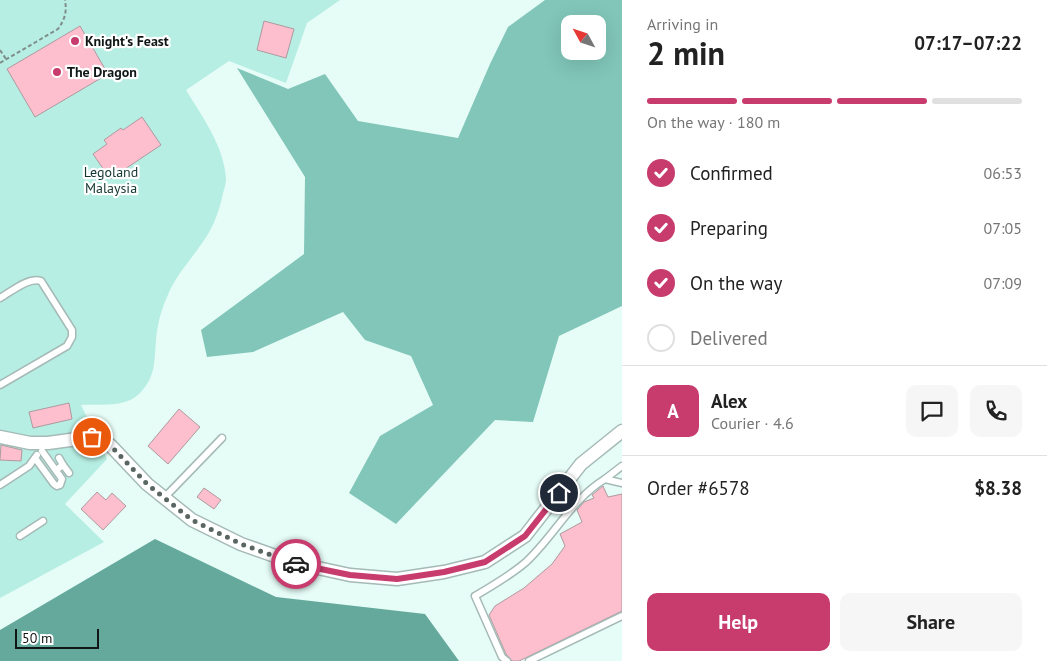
<!DOCTYPE html>
<html lang="en">
<head>
<meta charset="utf-8">
<style>
  :root { --surface:#fff; --page:#f6f6f6; --text:#222; --muted:#767676; --line:#e0e0e0; --accent:#c73b6d }
  body { margin:0; font-family:"PT Sans",sans-serif; background:var(--page); color:var(--text); height:100vh; display:flex; flex-direction:column; font-size:19px; white-space:nowrap }
  * { box-sizing:border-box; margin:0 }
  p { font-size:16px; color:var(--muted) }
  .icon { flex:none; width:28px; height:28px; fill:none; stroke:currentColor; stroke-width:2; stroke-linecap:round; stroke-linejoin:round }
  .map { position:relative; flex:1; overflow:hidden }
  .details { display:flex; flex-direction:column; background:var(--surface); width:425px }
  .details>* { flex:none }
  .needle { width:32px; rotate:310deg }
  .fabs { position:absolute; left:561px; top:15px; display:grid; gap:10px }
  .fabs a { display:grid; place-items:center; width:45px; height:45px; border-radius:10px; background:var(--surface); box-shadow:0 5px 20px #0002; font-size:25px }
  .scale { position:absolute; left:15px; bottom:12px; width:84px; box-sizing:border-box; padding-left:5px; border:2px solid #0f1615; border-top:0; font-size:14px; line-height:18px; white-space:nowrap; color:#0f1615; -webkit-text-stroke:4px #fff; paint-order:stroke }
  .pin { position:absolute; display:grid; place-items:center; width:42px; height:42px; color:#fff; margin:-21px; border:2px solid #fff; border-radius:50%; box-shadow:0 1px 5px #0007 }
  .courier { position:absolute; display:grid; place-items:center; width:50px; height:50px; margin:-25px; border:4px solid #c73b6d; border-radius:50%; background:#fff; color:#222; box-shadow:0 1px 6px #0007 }
  .summary em { font-style:normal; font-weight:700 }
  .summary div { display:flex; flex-direction:column-reverse }
  .summary { display:flex; align-items:center; justify-content:space-between; height:85px; padding:0 25px }
  h1 { font-size:32px; font-weight:700; line-height:38px }
  .bar { display:grid; grid-template-columns:repeat(4,1fr); gap:8px 5px; align-content:center; height:60px; padding:0 25px }
  .bar i { height:6px; border-radius:4px; background:var(--line) }
  .bar .selected { background:var(--accent) }
  .bar p { grid-column:span 4 }
  .line { display:flex; align-items:center; gap:12px; padding:0 25px; border-top:1px solid var(--line) }
  .line div { flex:1 }
  .round { display:grid; place-items:center; flex:none; width:52px; height:52px; border-radius:10px; background:var(--page) }
  ol { padding:0 25px; list-style:none }
  li { display:flex; align-items:center; gap:15px; height:55px }
  li p { margin-inline-start:auto }
  li .icon { padding:5px; border-radius:50%; background:var(--accent); color:#fff; stroke-width:4 }
  li:last-child { color:var(--muted) }
  li i { width:28px; height:28px; border:2px solid var(--line); border-radius:50% }
  .button { display:flex; gap:10px; margin-top:auto; padding:10px 25px }
  .button a { flex:1; height:58px; border-radius:10px; background:var(--accent); color:#fff; font-size:20px; font-weight:700; line-height:58px; text-align:center }
  .button a+a { background:var(--page); color:var(--text) }
  main { display:flex; flex:1; min-height:0 }
  .map>svg:first-child { display:block }
  .green { fill:#b7eee3 }
  .forest { fill:#81c6b9; fill-rule:evenodd }
  .water { fill:#64a99c }
  .building { fill:#fdbfce; stroke:#ae9a9e }
  .lines { fill:none; stroke-linecap:round; stroke-linejoin:round }
  .service-casing { stroke:#a5bab6; stroke-width:9 }
  .minor-casing { stroke:#a5bab6; stroke-width:15 }
  .path { stroke:#7f8e8b; stroke-width:2; stroke-dasharray:4 2.5; stroke-linecap:butt }
  .service { stroke:#fff; stroke-width:6 }
  .minor { stroke:#fff; stroke-width:12 }
  .done { stroke:#5a6664; stroke-width:5; stroke-dasharray:0 9 }
  .route { stroke:#c73b6d; stroke-width:6 }
  .poi-dot { fill:#c73b6d; stroke:#fff; stroke-width:2 }
  .labels { text-anchor:middle; stroke-width:4.5; stroke-linejoin:round; paint-order:stroke }
  .poi-label { font-size:14px; font-weight:bold; fill:#0f1615; stroke:#fff; text-anchor:start }
  .park-label { font-size:14px; fill:#143631; stroke:#fff }
</style>
</head>
<body>
<main>
<div class="map">
<svg width="622" height="661" viewBox="0 0 622 661">
  <rect width="100%" height="100%" fill="#e6fcf7"/>
  <path class="green" d="M 0,0 L 340,0 L 307,23 L 286,83 L 229,61 L 186,90 C 203,118 224,146 226,179 C 226,185 223,192 222,198 C 218,215 211,232 200,246 C 189,262 174,278 167,297 C 161,310 157,326 156,341 C 154,362 156,377 139,394 C 125,408 99,404 81,405 L 107,459 L 65,504 L 104,542 L 0,598 Z"/>
  <path class="forest" d="M 545,0 L 622,0 L 622,306 L 559,336 L 533,422 L 495,420 L 396,524 L 349,493 L 380,436 L 433,405 L 411,356 L 365,340 L 343,312 L 253,352 L 207,357 L 201,330 L 304,254 L 305,177 L 237,68 L 288,89 L 325,74 L 358,121 L 458,138 L 490,64 L 508,27 ZM 570,24 L 598,24 L 598,51 L 570,51 Z"/>
  <polygon class="water" points="155,539 276,597 425,614 459,661 0,661 0,630"/>
  <g class="building">
    <polygon points="264,21 294,29 286,58 257,50"/>
    <polygon points="80,26 108,74 35,117 7,69"/>
    <polygon points="142,117 161,145 110,179 93,154 107,144 104,140 121,128 123,130"/>
    <polygon points="69,403 72,419 33,428 29,412"/>
    <polygon points="179,409 200,427 168,464 148,446"/>
    <polygon points="1,445 22,450 21,461 0,460"/>
    <polygon points="603,486 608,497 622,494 622,611 519,661 512,661 506,654 489,615 495,606 524,588 552,564 565,546 560,534 582,522 577,510 584,502 594,498 592,495"/>
    <polygon points="204,488 221,500 214,509 197,497"/>
    <polygon points="97,492 106,500 112,493 126,506 103,530 81,509"/>
  </g>
  <g class="lines">
    <g class="service-casing">
      <g id="service">
        <path d="M 0,298 C 11,292 28,277 41,281 L 72,330 L 72,337 L 67,346 L 0,385"/>
        <polyline points="35,458 54,484 57,486 60,485 62,479 42,451"/>
        <polyline points="63,465 69,473"/>
        <polyline points="622,466 605,479 622,483"/>
        <polyline points="56,470 63,465 59,458"/>
        <polyline points="0,485 29,466 37,455"/>
        <polyline points="164,498 222,438"/>
        <polyline points="20,536 43,521"/>
        <path d="M 507,661 L 502,657 L 475,596 C 492,586 511,575 526,562 C 554,536 572,499 605,479"/>
        <polyline points="529,661 622,616"/>
      </g>
    </g>
    <g class="minor-casing">
      <polyline id="minor" points="0,437 30,443 48,443 92,437 102,439 111,446 147,484 192,520 241,544 295,563 350,575 397,579 444,572 485,562 525,536 581,464 622,431"/>
    </g>
    <g class="path">
      <polyline points="0,50 6,59"/>
      <path d="M 0,63 L 58,29 C 65,19 67,12 65,0"/>
    </g>
    <use href="#service" class="service"/>
    <use href="#minor" class="minor"/>
  </g>
  <g class="lines">
    <polyline class="done" points="92,437 102,439 111,446 147,484 192,520 241,544 296,564"/>
    <polyline class="route" points="296,564 350,575 397,579 444,572 485,562 525,536 559,493"/>
  </g>
  <g class="poi-dot">
    <circle cx="75" cy="41" r="5"/>
    <circle cx="57" cy="72" r="5"/>
  </g>
  <g class="labels">
    <g class="poi-label">
      <text x="85" y="46">Knight's Feast</text>
      <text x="67" y="77">The Dragon</text>
    </g>
    <g class="park-label">
      <text x="111" y="177">Legoland<tspan x="111" dy="16">Malaysia</tspan></text>
    </g>
  </g>
</svg>
<div class="fabs">
<a><svg class="needle" viewBox="-14 -14 28 28"><path d="M0-13l5 13h-10z" fill="#e53935"/><path d="M0 13l5-13h-10z" fill="#767676"/></svg></a>
</div>
<div class="scale">50 m</div>
<div class="pin" style="left:92px;top:437px;background:#ea580c"><svg class="icon" aria-label="bag" viewBox="0 0 24 24"><path d="M5 8h14l-1 12H6zM9 8a3 3 0 0 1 6 0"/></svg></div>
<div class="pin" style="left:559px;top:493px;background:#1f2937"><svg class="icon" aria-label="home" viewBox="0 0 24 24"><path d="M3 11l9-7 9 7M6 9v11h12V9"/></svg></div>
<div class="courier" style="left:296px;top:564px"><svg class="icon" aria-label="car" viewBox="0 0 24 24"><path d="M5 17H2v-5l4-1 3-4h7l3 4 3 1v5h-3M9 17h6M6 11h13"/><circle cx="7" cy="17" r="2"/><circle cx="17" cy="17" r="2"/></svg></div>
</div>
<section class="details">
<div class="summary"><div><h1>2 min</h1><p>Arriving in</p></div><em>07:17–07:22</em></div>
<div class="bar"><i class="selected"></i><i class="selected"></i><i class="selected"></i><i></i><p>On the way · 180 m</p></div>
<ol>
<li><svg class="icon" aria-label="check" viewBox="0 0 24 24"><path d="M5 12l5 5 9-10"/></svg>Confirmed<p>06:53</p></li>
<li><svg class="icon" aria-label="check" viewBox="0 0 24 24"><path d="M5 12l5 5 9-10"/></svg>Preparing<p>07:05</p></li>
<li><svg class="icon" aria-label="check" viewBox="0 0 24 24"><path d="M5 12l5 5 9-10"/></svg>On the way<p>07:09</p></li>
<li><i></i>Delivered</li>
</ol>
<div class="line" style="height:90px"><b class="round" style="background:var(--accent);color:#fff">A</b><div><b>Alex</b><p>Courier · 4.6</p></div><a class="round"><svg class="icon" aria-label="chat" viewBox="0 0 24 24"><path d="M4 5h16v11H9l-5 4z"/></svg></a><a class="round"><svg class="icon" aria-label="phone" viewBox="0 0 24 24"><path d="M5 4h4l2 5-3 2q2 4 5 5l2-3 5 2v4C11 20 4 13 5 4z"/></svg></a></div>
<div class="line" style="height:65px"><div>Order #6578</div><b>$8.38</b></div>
<div class="button"><a>Help</a><a>Share</a></div>
</section>
</main>
</body>
</html>
